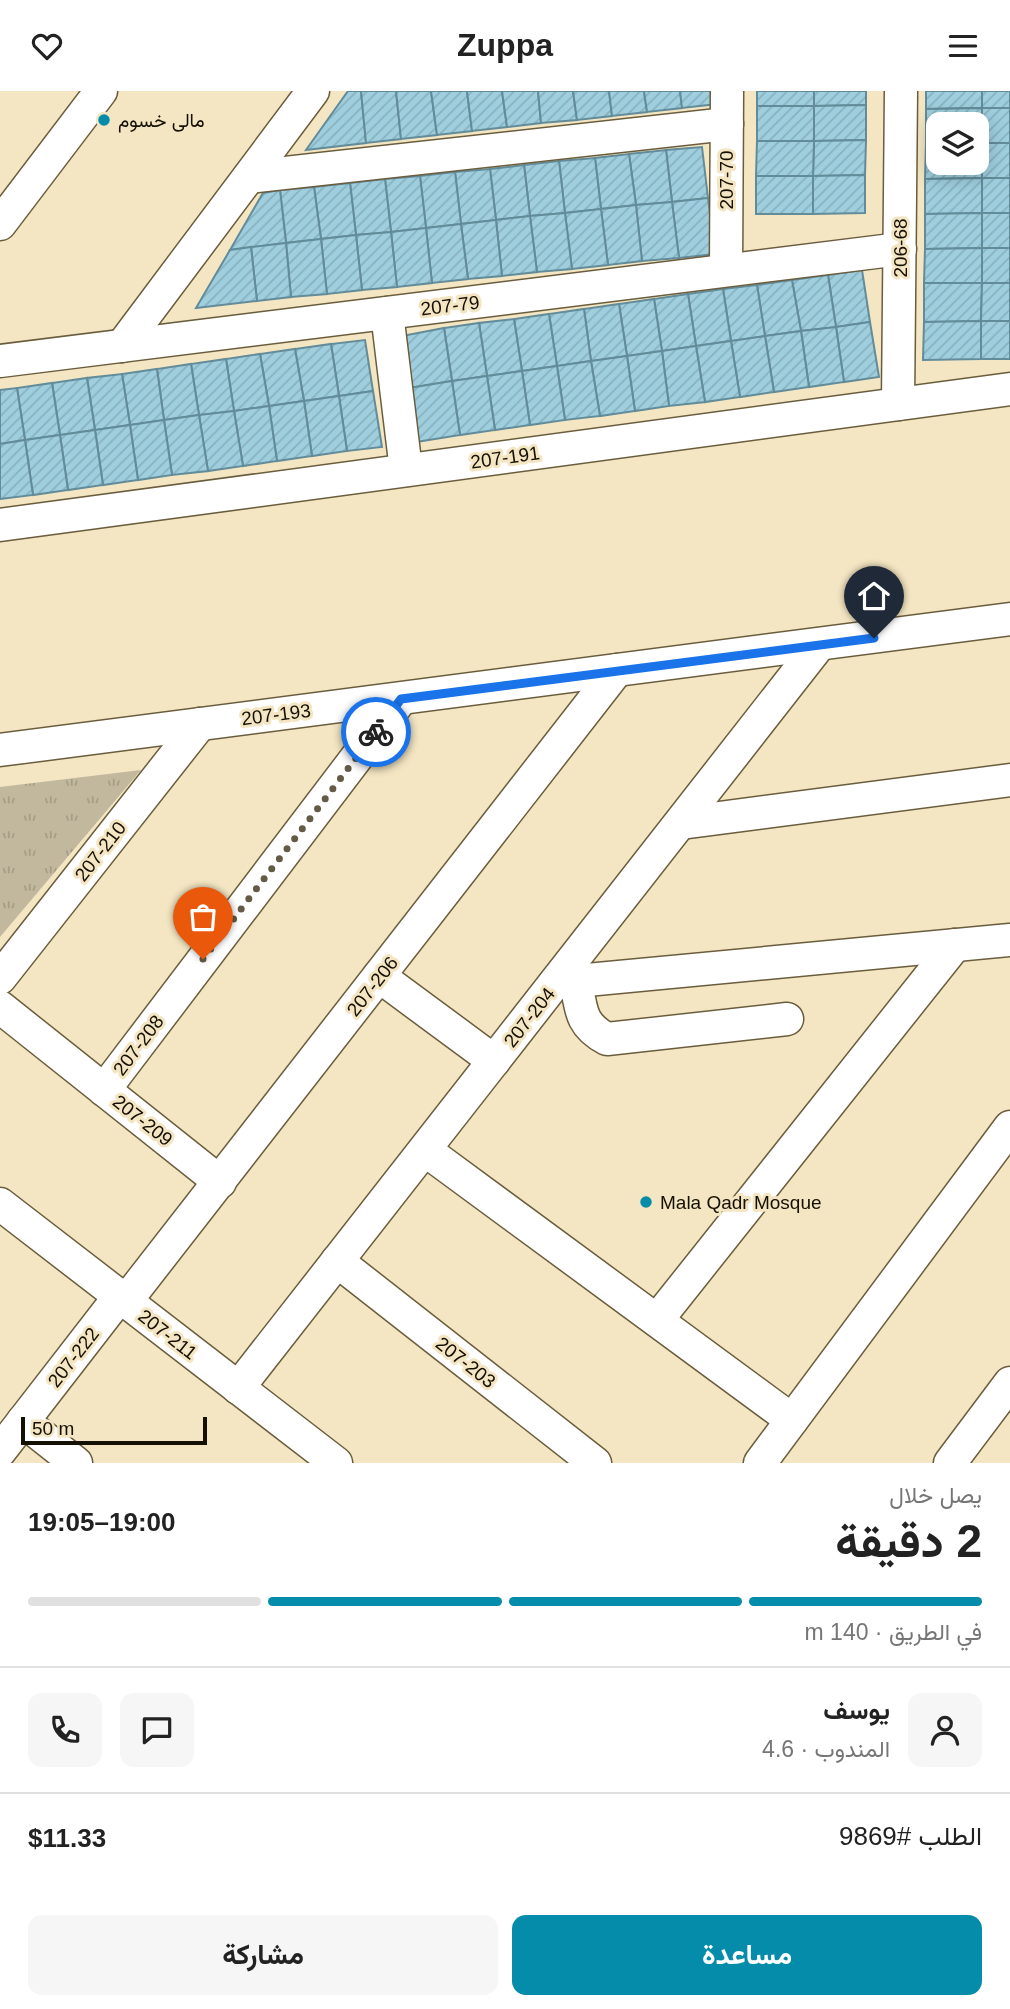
<!DOCTYPE html>
<html lang="ar">
<head>
<meta charset="utf-8">
<style>
  :root { --surface:#fff; --page:#f6f6f6; --text:#222; --muted:#767676; --line:#e0e0e0; --accent:#058cab }
  body { margin:0; font-family:Arial,Vazirmatn,sans-serif; background:var(--page); color:var(--text); direction:rtl; height:100vh; display:flex; flex-direction:column; font-size:26px; white-space:nowrap }
  * { box-sizing:border-box; margin:0 }
  p { font-size:23px; color:var(--muted) }
  .icon { flex:none; width:38px; height:38px; fill:none; stroke:currentColor; stroke-width:2; stroke-linecap:round; stroke-linejoin:round }
  .map { position:relative; height:1372px; overflow:hidden; direction:ltr }
  .panel { display:flex; flex-direction:column; background:var(--surface); flex:1 }
  .panel>* { flex:none }
  .tools { position:absolute; left:926px; top:21px; display:grid; gap:14px }
  .tools a { display:grid; place-items:center; width:63px; height:63px; border-radius:14px; background:var(--surface); box-shadow:0 4px 18px #0003; font-size:35px }
  .scale { position:absolute; left:21px; bottom:18px; width:186px; box-sizing:border-box; padding-left:7px; border:4px solid #151004; border-top:0; font-size:19px; line-height:24px; white-space:nowrap; color:#151004; -webkit-text-stroke:5px #f4e6c2; paint-order:stroke }
  .pin { position:absolute; display:grid; place-items:center; width:60px; height:60px; color:#fff; margin:-72px -30px; border-radius:50% 50% 50% 0; rotate:-45deg; box-shadow:0 0 7px #0007 }
  .pin .icon { rotate:45deg }
  .courier { position:absolute; display:grid; place-items:center; width:70px; height:70px; margin:-35px; border:5px solid #1a73e8; border-radius:50%; background:#fff; color:#222; box-shadow:0 2px 9px #0007 }
  .headline em { font-style:normal; font-weight:700 }
  .headline div { display:flex; flex-direction:column-reverse }
  .headline { display:flex; align-items:center; justify-content:space-between; height:119px; padding:0 28px }
  h1 { font-size:46px; font-weight:700; line-height:52px }
  .bar { display:grid; grid-template-columns:repeat(4,1fr); gap:10px 7px; align-content:center; height:84px; padding:0 28px }
  .bar i { height:9px; border-radius:5px; background:var(--line) }
  .bar .active { background:var(--accent) }
  .bar p { grid-column:span 4 }
  .line { display:flex; align-items:center; gap:18px; padding:0 28px; border-top:2px solid var(--line) }
  .line div { flex:1 }
  .round { display:grid; place-items:center; flex:none; width:74px; height:74px; border-radius:14px; background:var(--page) }
  .primary-button { display:flex; gap:14px; margin-top:auto; padding:14px 28px }
  .primary-button a { flex:1; height:80px; border-radius:14px; background:var(--accent); color:#fff; font-size:28px; font-weight:700; line-height:80px; text-align:center }
  .primary-button a+a { background:var(--page); color:var(--text) }
  header { display:flex; justify-content:space-between; align-items:center; height:91px; padding:0 28px; background:var(--surface); font-size:32px; font-weight:700 }
  .map>svg:first-child { display:block }
  .park { fill:url(#park-tufts) }
  .building { fill:url(#building-hatch); stroke:#638c9a; stroke-width:2 }
  .lines { fill:none; stroke-linecap:round; stroke-linejoin:round }
  .minor-casing { stroke:#6a5d3d; stroke-width:35 }
  .minor { stroke:#fff; stroke-width:32 }
  .done { stroke:#635b46; stroke-width:7; stroke-dasharray:0 12.6 }
  .route { stroke:#1a73e8; stroke-width:9 }
  .poi-dot { fill:#058cab; stroke:#f4e6c2; stroke-width:2.5 }
  .labels { text-anchor:middle; stroke-width:6; stroke-linejoin:round; paint-order:stroke }
  .poi-label { font-size:19px; fill:#151004; stroke:#f4e6c2; text-anchor:start }
  .street-label { font-size:19px; fill:#151004; stroke:#f4e6c2 }
</style>
</head>
<body>
<header><svg class="icon" aria-label="menu" viewBox="0 0 24 24"><path d="M4 6h16M4 12h16M4 18h16"/></svg>Zuppa<svg class="icon" aria-label="heart" viewBox="0 0 24 24"><path d="M12 20l-8-8c-3-5 5-10 8-4 3-6 11-1 8 4z"/></svg></header>
<div class="map">
<svg width="1010" height="1372" viewBox="0 0 1010 1372">
  <defs>
    <pattern id="park-tufts" width="24" height="20" patternUnits="userSpaceOnUse" patternTransform="scale(1.75)"><rect width="24" height="20" fill="#c2b89e"/><path d="M3 7l-1-3M5 7V3M7 7l1-3M15 17l-1-3M17 17v-4M19 17l1-3" fill="none" stroke="#a69d86"/></pattern>
    <pattern id="building-hatch" width="6" height="6" patternUnits="userSpaceOnUse" patternTransform="scale(1.75)"><rect width="6" height="6" fill="#9fcfdf"/><path d="M-1 1l2-2M0 6l6-6M5 7l2-2" fill="none" stroke="#88b1be"/></pattern>
  </defs>
  <rect width="100%" height="100%" fill="#f4e6c2"/>
  <polygon class="park" points="141,679 0,846 0,696"/>
  <g class="building">
    <polygon points="348,0 361,0 366,52 306,59"/>
    <polygon points="361,0 396,0 401,48 366,52"/>
    <polygon points="396,0 431,0 437,44 401,48"/>
    <polygon points="431,0 467,0 472,40 437,44"/>
    <polygon points="467,0 502,0 507,36 472,40"/>
    <polygon points="502,0 538,0 541,32 507,36"/>
    <polygon points="538,0 573,0 577,29 541,32"/>
    <polygon points="573,0 609,0 612,25 577,29"/>
    <polygon points="609,0 644,0 647,21 612,25"/>
    <polygon points="644,0 680,0 682,17 647,21"/>
    <polygon points="680,0 715,0 717,13 682,17"/>
    <rect x="757" y="0" width="57" height="15"/>
    <polygon points="814,0 866,0 866,14 814,15"/>
    <polygon points="926,0 982,0 982,17 926,18"/>
    <rect x="982" y="0" width="28" height="17"/>
    <polygon points="866,14 866,49 814,50 814,15"/>
    <rect x="757" y="15" width="57" height="35"/>
    <rect x="982" y="17" width="28" height="35"/>
    <polygon points="982,17 982,52 976,52 976,33 938,33 938,53 926,53 926,18"/>
    <polygon points="866,49 865,84 813,85 814,50"/>
    <polygon points="757,50 814,50 813,85 756,85"/>
    <polygon points="976,52 982,52 982,87 925,88 926,53 938,53 938,72 976,72"/>
    <rect x="982" y="52" width="28" height="35"/>
    <polygon points="702,56 708,107 672,111 666,59"/>
    <polygon points="666,59 672,111 636,114 629,63"/>
    <polygon points="629,63 636,114 601,118 595,67"/>
    <polygon points="595,67 601,118 565,122 559,70"/>
    <polygon points="559,70 565,122 530,125 524,74"/>
    <polygon points="524,74 530,125 496,129 490,78"/>
    <polygon points="490,78 496,129 461,133 455,81"/>
    <polygon points="455,81 461,133 426,137 420,85"/>
    <polygon points="865,84 865,122 813,123 813,85"/>
    <polygon points="420,85 426,137 391,141 385,88"/>
    <rect x="756" y="85" width="57" height="38"/>
    <rect x="982" y="87" width="28" height="35"/>
    <polygon points="982,87 982,122 925,123 925,88"/>
    <polygon points="385,88 391,141 356,144 350,92"/>
    <polygon points="350,92 356,144 321,148 314,96"/>
    <polygon points="314,96 321,148 286,152 280,99"/>
    <polygon points="280,99 286,152 230,159 263,102"/>
    <polygon points="708,107 715,163 679,167 672,111"/>
    <polygon points="672,111 679,167 642,170 636,114"/>
    <polygon points="636,114 642,170 608,174 601,118"/>
    <polygon points="601,118 608,174 572,178 565,122"/>
    <polygon points="565,122 572,178 537,181 530,125"/>
    <rect x="982" y="122" width="28" height="35"/>
    <polygon points="982,122 982,157 925,158 925,123"/>
    <polygon points="530,125 537,181 502,185 496,129"/>
    <polygon points="496,129 502,185 468,188 461,133"/>
    <polygon points="461,133 468,188 432,192 426,137"/>
    <polygon points="426,137 432,192 397,196 391,141"/>
    <polygon points="391,141 397,196 362,199 356,144"/>
    <polygon points="356,144 362,199 327,203 321,148"/>
    <polygon points="321,148 327,203 291,206 286,152"/>
    <polygon points="286,152 291,206 257,210 251,156"/>
    <polygon points="251,156 257,210 196,217 230,159"/>
    <rect x="982" y="157" width="28" height="35"/>
    <polygon points="982,157 982,192 924,192 925,158"/>
    <polygon points="862,179 870,231 836,236 828,184"/>
    <polygon points="828,184 836,236 801,240 792,189"/>
    <polygon points="792,189 801,240 765,245 757,194"/>
    <polygon points="924,192 982,192 981,230 924,231"/>
    <polygon points="982,192 1010,192 1010,230 981,230"/>
    <polygon points="757,194 765,245 731,250 723,198"/>
    <polygon points="723,198 731,250 696,255 688,203"/>
    <polygon points="688,203 696,255 662,260 654,208"/>
    <polygon points="654,208 662,260 627,265 619,213"/>
    <polygon points="619,213 627,265 591,270 584,218"/>
    <polygon points="584,218 591,270 557,275 549,223"/>
    <polygon points="549,223 557,275 522,280 514,228"/>
    <polygon points="514,228 522,280 487,285 479,232"/>
    <rect x="981" y="230" width="29" height="38"/>
    <polygon points="981,230 981,268 923,269 924,231"/>
    <polygon points="870,231 879,286 844,291 836,236"/>
    <polygon points="479,232 487,285 452,290 444,237"/>
    <polygon points="836,236 844,291 809,296 801,240"/>
    <polygon points="444,237 452,290 409,297 402,245"/>
    <polygon points="801,240 809,296 774,301 765,245"/>
    <polygon points="765,245 774,301 740,306 731,250"/>
    <polygon points="365,249 373,300 339,305 331,253"/>
    <polygon points="731,250 740,306 705,311 696,255"/>
    <polygon points="331,253 339,305 304,310 295,258"/>
    <polygon points="696,255 705,311 669,315 662,260"/>
    <polygon points="295,258 304,310 269,315 260,263"/>
    <polygon points="662,260 669,315 635,320 627,265"/>
    <polygon points="260,263 269,315 234,320 226,268"/>
    <polygon points="627,265 635,320 600,325 591,270"/>
    <polygon points="226,268 234,320 199,324 191,273"/>
    <polygon points="591,270 600,325 565,329 557,275"/>
    <polygon points="191,273 199,324 164,329 157,278"/>
    <polygon points="557,275 565,329 530,334 522,280"/>
    <polygon points="157,278 164,329 130,334 122,283"/>
    <polygon points="522,280 530,334 495,339 487,285"/>
    <polygon points="122,283 130,334 95,339 87,287"/>
    <polygon points="487,285 495,339 460,344 452,290"/>
    <polygon points="87,287 95,339 60,344 52,292"/>
    <polygon points="452,290 460,344 416,351 409,297"/>
    <polygon points="52,292 60,344 25,349 17,297"/>
    <polygon points="17,297 25,349 0,353 0,299"/>
    <polygon points="373,300 382,356 347,360 339,305"/>
    <polygon points="339,305 347,360 312,365 304,310"/>
    <polygon points="304,310 312,365 277,370 269,315"/>
    <polygon points="269,315 277,370 243,375 234,320"/>
    <polygon points="234,320 243,375 208,380 199,324"/>
    <polygon points="199,324 208,380 172,384 164,329"/>
    <polygon points="164,329 172,384 138,389 130,334"/>
    <polygon points="130,334 138,389 103,394 95,339"/>
    <polygon points="95,339 103,394 68,399 60,344"/>
    <polygon points="60,344 68,399 33,404 25,349"/>
    <polygon points="25,349 33,404 0,408 0,353"/>
  </g>
  <g class="lines">
    <g class="minor-casing">
      <g id="minor">
        <polyline points="249,86 727,33"/>
        <polyline points="0,133 101,0"/>
        <polyline points="726,179 727,0"/>
        <polyline points="387,222 406,379"/>
        <polyline points="122,255 313,0"/>
        <polyline points="0,270 900,158"/>
        <polyline points="898,313 901,0"/>
        <polyline points="0,434 1010,298"/>
        <polyline points="0,659 1010,528"/>
        <polyline points="681,732 1010,689"/>
        <polyline points="379,885 494,970"/>
        <polyline points="0,887 200,633"/>
        <path d="M 576,890 C 581,918 580,934 607,948 L 787,928"/>
        <polyline points="555,892 1010,849"/>
        <polyline points="0,916 220,1091"/>
        <polyline points="104,999 401,608"/>
        <polyline points="425,1059 792,1329"/>
        <polyline points="0,1113 336,1372"/>
        <polyline points="337,1170 595,1372"/>
        <polyline points="126,1210 617,579"/>
        <polyline points="657,1229 955,854"/>
        <polyline points="238,1297 819,554"/>
        <polyline points="23,1330 76,1372"/>
        <polyline points="0,1360 120,1205"/>
        <polyline points="760,1372 1010,1036"/>
        <polyline points="950,1372 1010,1292"/>
      </g>
    </g>
    <use href="#minor" class="minor"/>
  </g>
  <g class="lines">
    <polyline class="done" points="203,868 376,641"/>
    <polyline class="route" points="376,641 401,608 874,547"/>
  </g>
  <g class="poi-dot">
    <circle cx="104" cy="29" r="7"/>
    <circle cx="646" cy="1111" r="7"/>
  </g>
  <g class="labels">
    <g class="poi-label">
      <text x="118" y="36">مالى خسوم</text>
      <text x="660" y="1118">Mala Qadr Mosque</text>
    </g>
    <g class="street-label">
      <text transform="translate(726 89) rotate(-90)" y="7">207-70</text>
      <text transform="translate(900 157) rotate(-90)" y="7">206-68</text>
      <text transform="translate(450 214) rotate(-7)" y="7">207-79</text>
      <text transform="translate(505 366) rotate(-8)" y="7">207-191</text>
      <text transform="translate(276 623) rotate(-7)" y="7">207-193</text>
      <text transform="translate(100 760) rotate(-52)" y="7">207-210</text>
      <text transform="translate(372 895) rotate(-52)" y="7">207-206</text>
      <text transform="translate(529 926) rotate(-52)" y="7">207-204</text>
      <text transform="translate(138 954) rotate(-53)" y="7">207-208</text>
      <text transform="translate(143 1029) rotate(38)" y="7">207-209</text>
      <text transform="translate(168 1243) rotate(38)" y="7">207-211</text>
      <text transform="translate(73 1266) rotate(-52)" y="7">207-222</text>
      <text transform="translate(466 1271) rotate(38)" y="7">207-203</text>
    </g>
  </g>
</svg>
<div class="tools">
<a><svg class="icon" aria-label="layers" viewBox="0 0 24 24"><path d="M12 4l9 5-9 5-9-5zM3 14l9 5 9-5"/></svg></a>
</div>
<div class="scale">50 m</div>
<div class="pin" style="left:203px;top:868px;background:#ea580c"><svg class="icon" aria-label="bag" viewBox="0 0 24 24"><path d="M5 8h14l-1 12H6zM9 8a3 3 0 0 1 6 0"/></svg></div>
<div class="pin" style="left:874px;top:547px;background:#1f2937"><svg class="icon" aria-label="home" viewBox="0 0 24 24"><path d="M3 11l9-7 9 7M6 9v11h12V9"/></svg></div>
<div class="courier" style="left:376px;top:641px"><svg class="icon" aria-label="bike" viewBox="0 0 24 24"><circle cx="6" cy="16" r="4"/><circle cx="18" cy="16" r="4"/><path d="M6 16l4-8h5l3 8M10 8l3 8H6M13 5h3"/></svg></div>
</div>
<section class="panel">
<div class="headline"><div><h1>2 دقيقة</h1><p>يصل خلال</p></div><em>19:00–19:05</em></div>
<div class="bar"><i class="active"></i><i class="active"></i><i class="active"></i><i></i><p>في الطريق · 140 m</p></div>
<div class="line" style="height:126px"><a class="round"><svg class="icon" aria-label="person" viewBox="0 0 24 24"><circle cx="12" cy="8" r="4"/><path d="M4 21q1-7 8-7t8 7"/></svg></a><div><b>يوسف</b><p>المندوب · 4.6</p></div><a class="round"><svg class="icon" aria-label="chat" viewBox="0 0 24 24"><path d="M4 5h16v11H9l-5 4z"/></svg></a><a class="round"><svg class="icon" aria-label="phone" viewBox="0 0 24 24"><path d="M5 4h4l2 5-3 2q2 4 5 5l2-3 5 2v4C11 20 4 13 5 4z"/></svg></a></div>
<div class="line" style="height:91px"><div>الطلب #9869</div><b>$11.33</b></div>
<div class="primary-button"><a>مساعدة</a><a>مشاركة</a></div>
</section>
</body>
</html>
